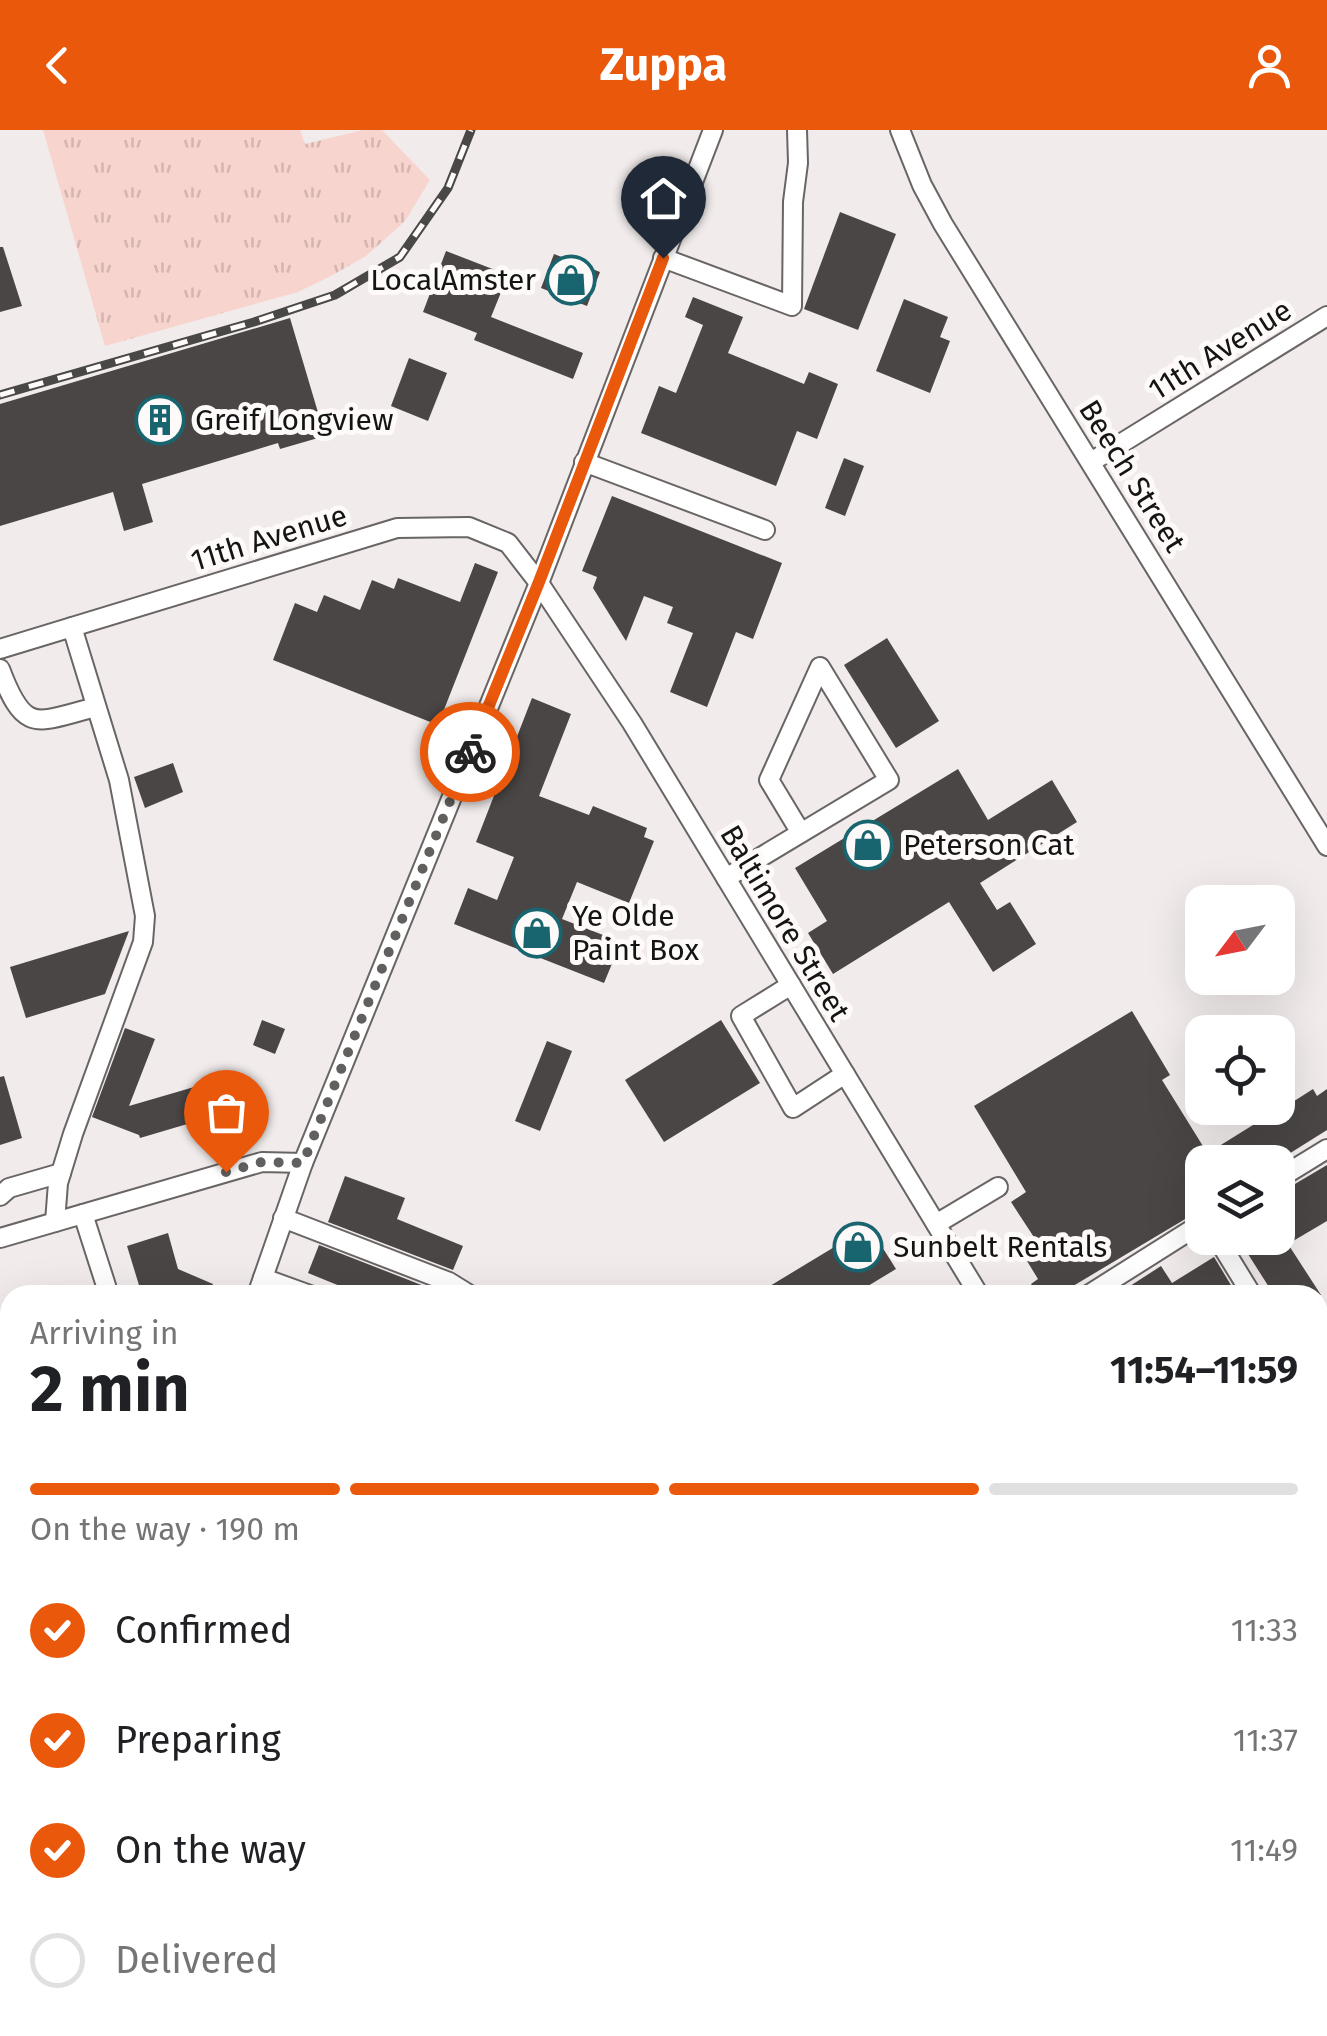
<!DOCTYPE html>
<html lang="en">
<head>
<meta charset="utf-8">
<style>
  :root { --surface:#fff; --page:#f6f6f6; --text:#202124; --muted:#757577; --line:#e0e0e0; --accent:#ea580c }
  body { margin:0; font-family:"Fira Sans",sans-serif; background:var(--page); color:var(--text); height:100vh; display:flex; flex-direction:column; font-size:38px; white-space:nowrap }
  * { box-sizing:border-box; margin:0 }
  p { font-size:32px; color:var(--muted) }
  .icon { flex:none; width:55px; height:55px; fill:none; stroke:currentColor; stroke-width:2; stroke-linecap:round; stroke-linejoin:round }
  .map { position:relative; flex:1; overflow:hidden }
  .sheet { position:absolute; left:0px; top:1155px; width:1328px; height:752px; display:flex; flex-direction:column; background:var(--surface); border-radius:30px 30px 0 0; box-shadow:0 10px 40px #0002 }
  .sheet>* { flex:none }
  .needle { width:65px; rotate:238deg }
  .buttons { position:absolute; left:1185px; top:755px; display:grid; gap:20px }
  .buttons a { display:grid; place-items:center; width:110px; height:110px; border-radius:20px; background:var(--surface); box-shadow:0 10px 40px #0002; font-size:50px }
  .pin { position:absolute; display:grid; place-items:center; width:85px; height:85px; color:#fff; margin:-102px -42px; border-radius:50% 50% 50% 0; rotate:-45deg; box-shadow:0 0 10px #0007 }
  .pin .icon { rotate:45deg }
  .courier { position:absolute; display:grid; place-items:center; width:100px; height:100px; margin:-50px; border:8px solid #ea580c; border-radius:50%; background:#fff; color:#222; box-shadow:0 2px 12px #0007 }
  .head em { font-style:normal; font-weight:700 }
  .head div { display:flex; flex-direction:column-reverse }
  .head { display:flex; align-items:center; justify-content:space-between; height:170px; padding:0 30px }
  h1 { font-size:65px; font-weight:700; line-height:75px }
  .bar { display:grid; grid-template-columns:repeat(4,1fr); gap:15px 10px; align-content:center; height:120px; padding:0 30px }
  .bar i { height:12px; border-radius:8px; background:var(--line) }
  .bar .selected { background:var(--accent) }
  .bar p { grid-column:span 4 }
  ol { padding:0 30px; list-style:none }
  li { display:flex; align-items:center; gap:30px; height:110px }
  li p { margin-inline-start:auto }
  li .icon { padding:10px; border-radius:50%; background:var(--accent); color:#fff; stroke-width:4 }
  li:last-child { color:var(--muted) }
  li i { width:55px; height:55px; border:5px solid var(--line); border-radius:50% }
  header { display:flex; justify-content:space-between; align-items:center; height:130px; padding:0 30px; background:var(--accent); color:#fff; font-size:45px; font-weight:700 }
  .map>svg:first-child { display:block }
  .grass { fill:url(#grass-tufts) }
  .park { fill:#f8d4ce }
  .building { fill:#4a4646 }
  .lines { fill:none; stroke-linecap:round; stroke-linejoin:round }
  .minor-casing { stroke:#696564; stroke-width:22 }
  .major-casing { stroke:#aa6e65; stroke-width:28 }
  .minor { stroke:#fff; stroke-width:18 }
  .major { stroke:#fdc5bd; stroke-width:22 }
  .rail-casing { stroke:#494847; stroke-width:9 }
  .rail { stroke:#fefaf9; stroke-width:5; stroke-dasharray:15; stroke-linecap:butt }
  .done { stroke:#62605f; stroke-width:10; stroke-dasharray:0 18 }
  .route { stroke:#ea580c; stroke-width:12 }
  .labels { text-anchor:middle; stroke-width:10; stroke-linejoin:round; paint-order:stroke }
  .poi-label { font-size:30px; fill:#151414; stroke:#fefaf9; text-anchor:start }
  .street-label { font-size:30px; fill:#151414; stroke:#fefaf9 }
</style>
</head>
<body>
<header><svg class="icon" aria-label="back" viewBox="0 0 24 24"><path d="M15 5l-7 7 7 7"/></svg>Zuppa<svg class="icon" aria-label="person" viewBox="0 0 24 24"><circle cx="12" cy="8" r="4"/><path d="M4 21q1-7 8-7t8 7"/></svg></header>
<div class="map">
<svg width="1327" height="1906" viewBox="0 0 1327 1906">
  <defs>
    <pattern id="grass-tufts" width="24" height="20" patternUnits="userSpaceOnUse" patternTransform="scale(2.5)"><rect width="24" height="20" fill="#f8d4ce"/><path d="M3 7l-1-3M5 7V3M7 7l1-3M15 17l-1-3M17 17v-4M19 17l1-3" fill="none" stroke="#d4b5b0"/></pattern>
  </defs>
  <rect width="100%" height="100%" fill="#f1eceb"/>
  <polygon class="grass" points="43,0 300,0 305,14 363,0 382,0 430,50 405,91 392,103 366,126 331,146 298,162 105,216"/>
  <polygon class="park" points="0,1766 10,1775 10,1898 16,1898 16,1906 0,1906"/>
  <g class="building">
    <polygon points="840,82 896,104 858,200 804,179"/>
    <polygon points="0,117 3,117 22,176 0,182"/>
    <polygon points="446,121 508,145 491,187 583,223 573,249 474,210 477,203 423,182"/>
    <polygon points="554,124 600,142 587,176 541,158"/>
    <polygon points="693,167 743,187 728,223 804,254 809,242 838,254 817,309 797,301 776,356 641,303 659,256 676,263 703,195 685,187"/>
    <polygon points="904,169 948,187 940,207 950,211 930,263 876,241"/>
    <polygon points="290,188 325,306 280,319 278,313 142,354 153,392 124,401 113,362 0,396 0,274"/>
    <polygon points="409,228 447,243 428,291 391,276"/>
    <polygon points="844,328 864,336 845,386 825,378"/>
    <polygon points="612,366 782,433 753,509 736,502 707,577 670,562 693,503 667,493 673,477 644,466 626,511 593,458 597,447 582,441"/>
    <polygon points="475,433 498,442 438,595 273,530 295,473 317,482 324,465 360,480 372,450 394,459 398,448 460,472"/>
    <polygon points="887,508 939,591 896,618 844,535"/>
    <polygon points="532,568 571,584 539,666 589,685 593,676 647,698 644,707 654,711 629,773 577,752 562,789 621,812 604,853 454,794 468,758 497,770 514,727 476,712"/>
    <polygon points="173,633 183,662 145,678 134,647"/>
    <polygon points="958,639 988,690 1052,650 1077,692 980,753 997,780 1010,772 1036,814 993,842 949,772 833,844 808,803 827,791 795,738"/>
    <polygon points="129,801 105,864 26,888 10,837"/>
    <polygon points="1132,881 1170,945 1162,950 1206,1021 1214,1015 1216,1018 1253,995 1251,992 1286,971 1288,975 1313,959 1317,966 1327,959 1327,1000 1276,1032 1188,1032 1202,1055 1202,1079 1058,1165 1037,1165 1031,1154 1038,1149 1027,1131 1043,1121 1011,1072 1026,1062 974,976"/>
    <polygon points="262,890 285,899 275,924 253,915"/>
    <polygon points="721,890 760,953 664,1012 625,950"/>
    <polygon points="125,898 155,909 129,976 201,955 211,987 140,1008 139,1005 92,987"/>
    <polygon points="547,911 572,921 540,1001 515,991"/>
    <polygon points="4,946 22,1008 0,1015 0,947"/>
    <polygon points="1327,1035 1327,1091 1288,1114 1321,1165 1274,1165 1241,1113 1249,1108 1278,1108 1278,1064"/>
    <polygon points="345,1046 405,1068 397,1089 463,1116 453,1140 328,1092"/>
    <polygon points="869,1096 896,1139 853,1165 755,1165"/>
    <polygon points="168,1103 178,1139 213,1154 209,1165 142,1165 127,1116"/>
    <polygon points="319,1115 442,1163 441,1165 362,1165 308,1143"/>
    <polygon points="1214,1127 1237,1165 1116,1165 1161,1136 1172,1153"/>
  </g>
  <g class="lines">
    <g class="minor-casing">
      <g id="minor">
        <polyline points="900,0 922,55 943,94 1327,716"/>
        <polyline points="663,128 792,176 793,72 798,33 797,0"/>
        <polyline points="584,332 765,400"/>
        <polyline points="1091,332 1327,186"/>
        <polyline points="0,519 397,398 469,397 508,413 539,453 632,593 979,1165"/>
        <path d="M 0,539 C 25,606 36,592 96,577"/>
        <polyline points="726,748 889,650 820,537 769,650 801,703"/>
        <polyline points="791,855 741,886 793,978 845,944"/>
        <polyline points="1278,1049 1327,1019"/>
        <polyline points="0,1066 9,1058 61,1043"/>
        <polyline points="83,1084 109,1165"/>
        <polyline points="283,1088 449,1152 470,1165"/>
        <polyline points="55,1092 58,1053 73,1004 143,812 145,786 119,650 72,497"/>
        <polyline points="936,1094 998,1057"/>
        <polyline points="0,1108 262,1032 303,1033"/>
        <polyline points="1217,1108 1252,1165"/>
        <polyline points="263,1148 310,1165"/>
        <polyline points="257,1165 303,1033 539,453 713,0"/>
        <polyline points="1088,1165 1202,1093"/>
        <polyline points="0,1265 10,1262"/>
        <polyline points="1318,1265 1327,1263"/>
        <polyline points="0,1370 10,1369"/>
        <polyline points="1318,1406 1327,1400"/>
        <polyline points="0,1417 10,1417"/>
        <polyline points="1318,1494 1327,1510"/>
        <polyline points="1318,1607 1327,1602"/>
        <polyline points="1318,1651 1327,1659"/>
        <polyline points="1318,1795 1327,1795"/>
        <polyline points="1318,1866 1327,1866"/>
        <polyline points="234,1898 242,1906"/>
        <polyline points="269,1906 279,1898"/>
        <polyline points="689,1906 690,1898"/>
        <polyline points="1317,1906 1317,1898"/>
      </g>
    </g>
    <g class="major-casing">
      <g id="major">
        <polyline points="0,1431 10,1461"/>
        <polyline points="0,1541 10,1594"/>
        <polyline points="1318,1688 1327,1688"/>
        <polyline points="0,1712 10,1709"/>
        <polyline points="1318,1729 1327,1729"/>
        <polyline points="0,1758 10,1766"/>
        <polyline points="37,1898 37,1906"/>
      </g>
    </g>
    <use href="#minor" class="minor"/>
    <use href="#major" class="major"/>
    <g class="rail-casing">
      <polyline id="rail" points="0,265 254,192 335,165 400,127 448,58 471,0"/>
    </g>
    <use href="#rail" class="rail"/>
  </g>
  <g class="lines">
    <polyline class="done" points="226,1042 262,1032 303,1033 470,622"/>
    <polyline class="route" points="470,622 539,452 663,128"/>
  </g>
  <defs>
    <g id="shop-ring" transform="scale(2.5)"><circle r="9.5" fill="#fefaf9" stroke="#19656f" stroke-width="1.5"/><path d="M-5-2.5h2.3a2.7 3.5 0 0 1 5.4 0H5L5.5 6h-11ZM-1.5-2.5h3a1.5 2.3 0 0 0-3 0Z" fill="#19656f"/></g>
    <g id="building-ring" transform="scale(2.5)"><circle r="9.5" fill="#fefaf9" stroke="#19656f" stroke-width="1.5"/><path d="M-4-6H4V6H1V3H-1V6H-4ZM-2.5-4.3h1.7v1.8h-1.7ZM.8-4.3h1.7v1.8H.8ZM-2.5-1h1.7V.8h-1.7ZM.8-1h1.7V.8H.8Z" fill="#19656f"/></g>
  </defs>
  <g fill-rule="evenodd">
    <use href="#shop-ring" x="571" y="150"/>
    <use href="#building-ring" x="160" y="290"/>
    <use href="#shop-ring" x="868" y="715"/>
    <use href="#shop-ring" x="537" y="803"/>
    <use href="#shop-ring" x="858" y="1117"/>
  </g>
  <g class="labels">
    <g class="poi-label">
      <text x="536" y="160" text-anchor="end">LocalAmster</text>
      <text x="195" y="300">Greif Longview</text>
      <text x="903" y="725">Peterson Cat</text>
      <text x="572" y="796">Ye Olde<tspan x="572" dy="34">Paint Box</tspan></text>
      <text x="893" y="1127">Sunbelt Rentals</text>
    </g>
    <g class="street-label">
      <text transform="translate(1220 220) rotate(-32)" y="10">11th Avenue</text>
      <text transform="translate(1132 346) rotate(58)" y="10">Beech Street</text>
      <text transform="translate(269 408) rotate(-17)" y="10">11th Avenue</text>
      <text transform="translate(785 793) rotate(59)" y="10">Baltimore Street</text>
    </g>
  </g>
</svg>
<div class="buttons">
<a><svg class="needle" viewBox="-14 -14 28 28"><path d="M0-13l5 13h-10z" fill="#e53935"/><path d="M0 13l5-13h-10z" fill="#757577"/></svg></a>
<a><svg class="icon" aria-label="locate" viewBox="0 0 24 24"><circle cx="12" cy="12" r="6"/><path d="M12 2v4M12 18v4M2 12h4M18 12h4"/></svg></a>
<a><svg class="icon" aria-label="layers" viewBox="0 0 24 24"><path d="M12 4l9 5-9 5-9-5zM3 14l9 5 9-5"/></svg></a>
</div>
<div class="pin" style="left:226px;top:1042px;background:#ea580c"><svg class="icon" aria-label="bag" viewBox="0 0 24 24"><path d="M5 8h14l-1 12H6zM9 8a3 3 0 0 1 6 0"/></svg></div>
<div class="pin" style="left:663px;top:128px;background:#1f2937"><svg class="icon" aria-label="home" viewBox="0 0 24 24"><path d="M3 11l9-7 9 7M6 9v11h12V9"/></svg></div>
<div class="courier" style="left:470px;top:622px"><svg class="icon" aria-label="bike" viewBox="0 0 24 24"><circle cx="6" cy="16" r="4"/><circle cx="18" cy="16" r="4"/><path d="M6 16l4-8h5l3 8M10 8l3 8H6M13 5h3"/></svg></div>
<section class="sheet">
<div class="head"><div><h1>2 min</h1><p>Arriving in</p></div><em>11:54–11:59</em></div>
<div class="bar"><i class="selected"></i><i class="selected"></i><i class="selected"></i><i></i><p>On the way · 190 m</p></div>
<ol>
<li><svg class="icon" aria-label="check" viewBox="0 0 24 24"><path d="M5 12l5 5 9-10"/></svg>Confirmed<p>11:33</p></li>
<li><svg class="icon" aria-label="check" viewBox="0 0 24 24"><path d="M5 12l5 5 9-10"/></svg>Preparing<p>11:37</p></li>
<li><svg class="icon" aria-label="check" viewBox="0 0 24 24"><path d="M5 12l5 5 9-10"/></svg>On the way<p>11:49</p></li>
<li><i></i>Delivered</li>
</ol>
</section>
</div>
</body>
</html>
